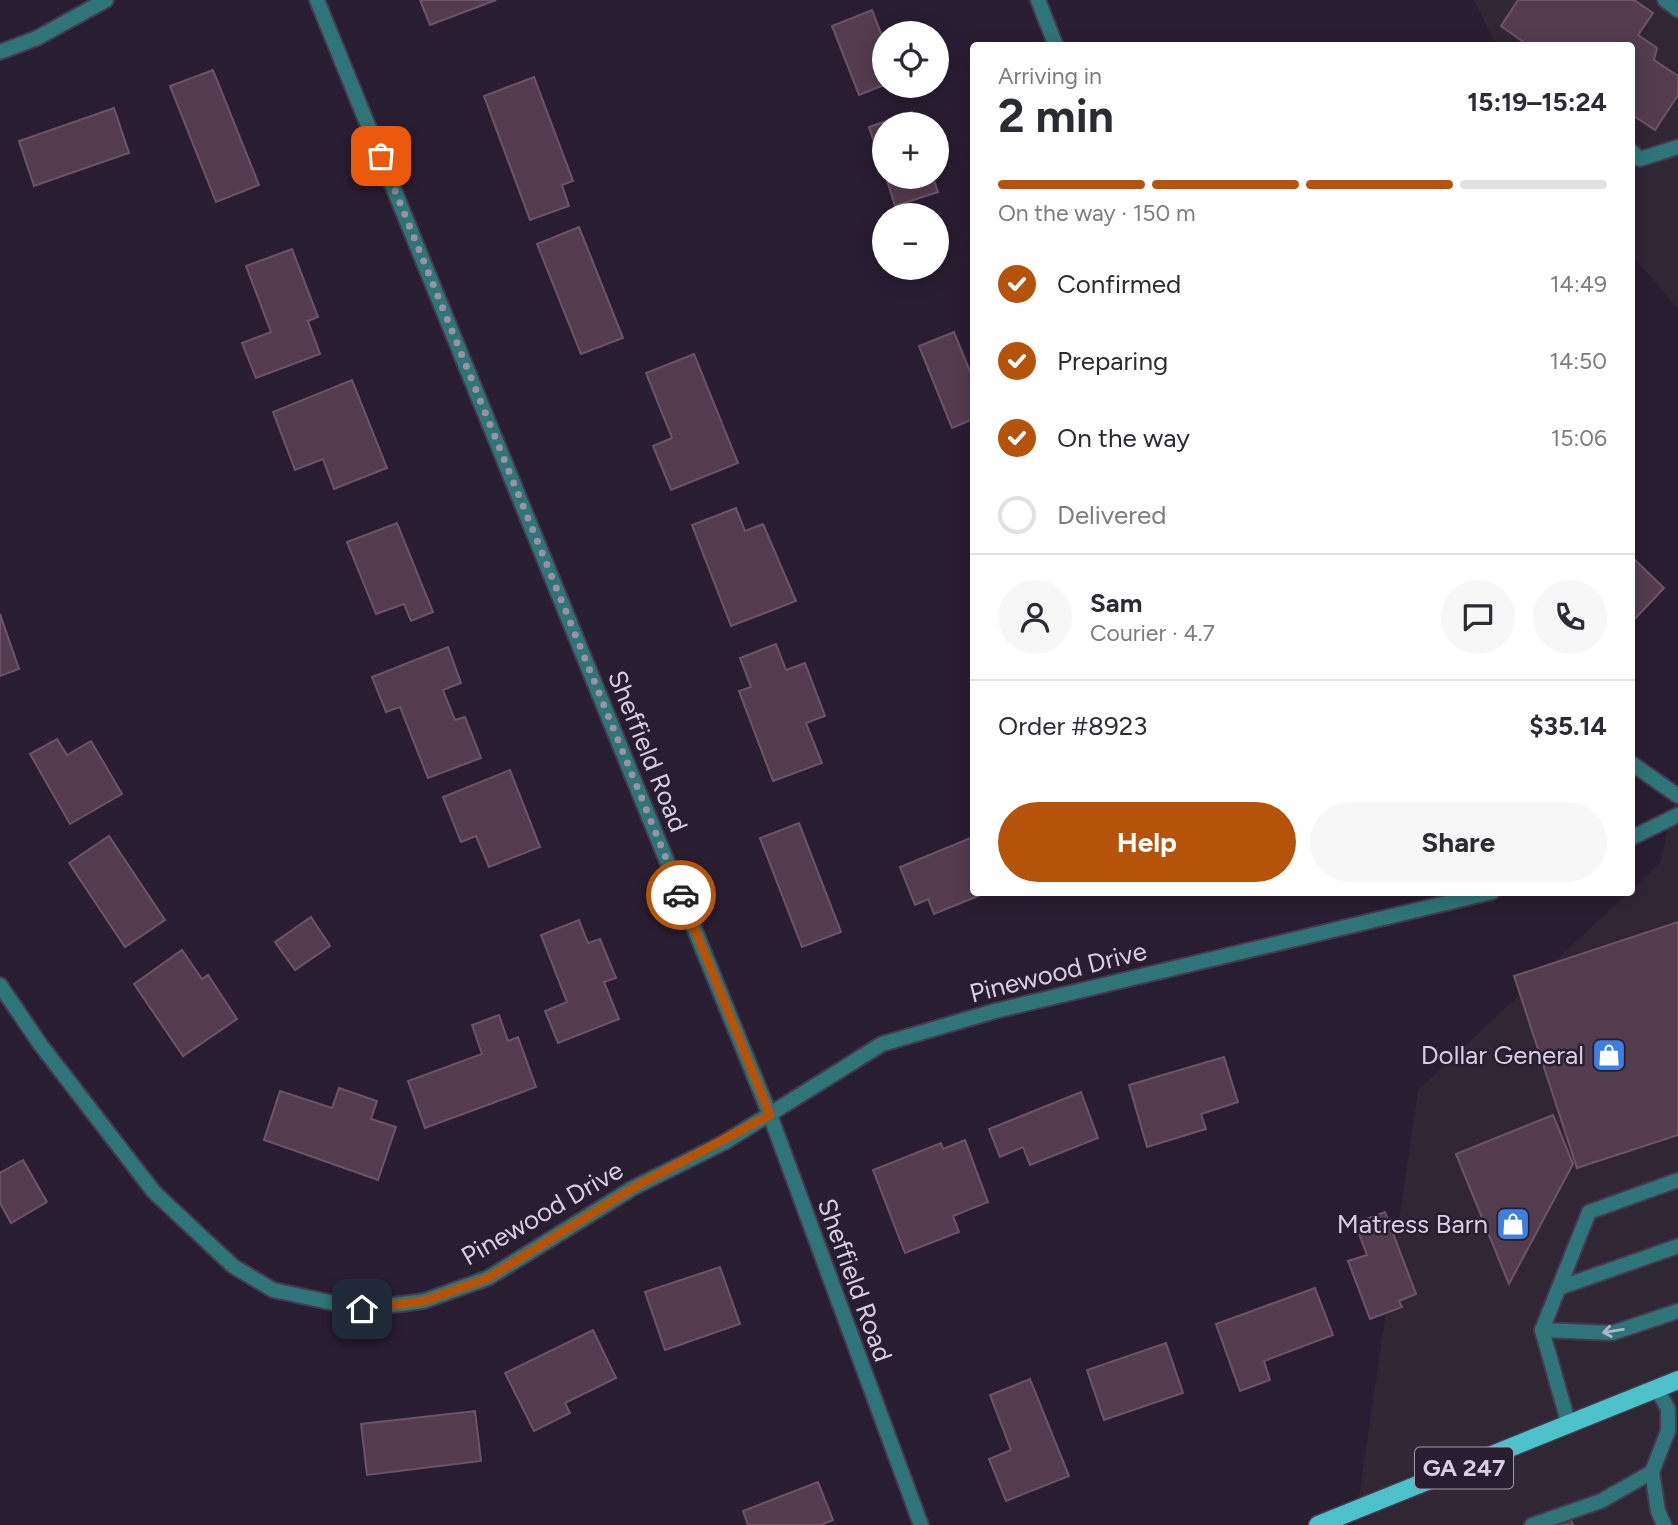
<!DOCTYPE html>
<html lang="en">
<head>
<meta charset="utf-8">
<style>
  :root { --surface:#fff; --page:#f7f7f7; --text:#2b2b33; --muted:#7c7c81; --line:#e1e1e2; --accent:#b45309 }
  body { margin:0; font-family:Figtree,sans-serif; background:var(--page); color:var(--text); height:100vh; display:flex; flex-direction:column; font-size:26px; white-space:nowrap }
  * { box-sizing:border-box; margin:0 }
  p { font-size:23px; color:var(--muted) }
  .icon { flex:none; width:38px; height:38px; fill:none; stroke:currentColor; stroke-width:2; stroke-linecap:round; stroke-linejoin:round }
  .map { position:relative; flex:1; overflow:hidden }
  .details { position:absolute; left:970px; top:42px; width:665px; height:854px; display:flex; flex-direction:column; background:var(--surface); border-radius:7px; box-shadow:0 4px 18px #0003 }
  .details>* { flex:none }
  .buttons { position:absolute; left:872px; top:21px; display:grid; gap:14px }
  .buttons a { display:grid; place-items:center; width:77px; height:77px; border-radius:50%; background:var(--surface); box-shadow:0 4px 18px #0003; font-size:35px }
  .pin { position:absolute; display:grid; place-items:center; width:60px; height:60px; color:#fff; margin:-30px; border-radius:14px; box-shadow:0 4px 10px #0006 }
  .courier { position:absolute; display:grid; place-items:center; width:70px; height:70px; margin:-35px; border:5px solid #b45309; border-radius:50%; background:#fff; color:#222; box-shadow:0 2px 9px #0007 }
  .head em { font-style:normal; font-weight:700 }
  .head div { display:flex; flex-direction:column-reverse }
  .head { display:flex; align-items:center; justify-content:space-between; height:119px; padding:0 28px }
  h1 { font-size:46px; font-weight:700; line-height:52px }
  .bar { display:grid; grid-template-columns:repeat(4,1fr); gap:10px 7px; align-content:center; height:84px; padding:0 28px }
  .bar i { height:9px; border-radius:5px; background:var(--line) }
  .bar .active { background:var(--accent) }
  .bar p { grid-column:span 4 }
  .line { display:flex; align-items:center; gap:18px; padding:0 28px; border-top:2px solid var(--line) }
  .line div { flex:1 }
  .round { display:grid; place-items:center; flex:none; width:74px; height:74px; border-radius:37px; background:var(--page) }
  ol { padding:0 28px; list-style:none }
  li { display:flex; align-items:center; gap:21px; height:77px }
  li p { margin-inline-start:auto }
  li .icon { padding:7px; border-radius:50%; background:var(--accent); color:#fff; stroke-width:4 }
  li:last-child { color:var(--muted) }
  li i { width:38px; height:38px; border:4px solid var(--line); border-radius:50% }
  .action { display:flex; gap:14px; margin-top:auto; padding:14px 28px }
  .action a { flex:1; height:80px; border-radius:42px; background:var(--accent); color:#fff; font-size:28px; font-weight:700; line-height:80px; text-align:center }
  .action a+a { background:var(--page); color:var(--text) }
  .map>svg:first-child { display:block }
  .commercial { fill:#312634 }
  .building { fill:#533c4e; stroke:#6c5466; stroke-width:2 }
  .lines { fill:none; stroke-linecap:round; stroke-linejoin:round }
  .service-casing { stroke:#45394d; stroke-width:18 }
  .minor-casing { stroke:#45394d; stroke-width:18 }
  .primary-casing { stroke:#45394d; stroke-width:21 }
  .service { stroke:#2f7478; stroke-width:14 }
  .minor { stroke:#2f7478; stroke-width:14 }
  .primary { stroke:#4cc1c9; stroke-width:18 }
  .oneway { stroke:#adb8c4 }
  .done { stroke:#9a91a1; stroke-width:7; stroke-dasharray:0 12.6 }
  .route { stroke:#b45309; stroke-width:9 }
  .labels { text-anchor:middle; stroke-width:5; stroke-linejoin:round; paint-order:stroke }
  .shield { fill:#291d32; stroke:#a39aaa; stroke-width:2 }
  .shield-label { font-size:24px; font-weight:bold; fill:#d7cfdd }
  .street-label { font-size:26px; fill:#d7cfdd; stroke:#291d32 }
  .poi-label { font-size:26px; fill:#d7cfdd; stroke:#291d32; text-anchor:end }
</style>
</head>
<body>
<div class="map">
<svg width="1678" height="1525" viewBox="0 0 1678 1525">
  <rect width="100%" height="100%" fill="#291d32"/>
  <g class="commercial">
    <polygon points="1474,0 1678,0 1678,309 1631,254 1631,46 1496,45"/>
    <polygon points="1678,784 1678,1525 1355,1525 1418,1090 1660,863"/>
  </g>
  <g class="building">
    <polygon points="420,0 496,0 430,25"/>
    <polygon points="1518,0 1634,0 1653,13 1638,35 1657,48 1654,60 1678,76 1678,95 1655,130 1631,114 1631,46 1529,46 1501,26"/>
    <polygon points="872,10 884,41 884,85 859,95 832,26"/>
    <polygon points="213,70 259,185 216,202 170,86"/>
    <polygon points="534,77 573,181 562,185 569,206 530,220 484,96"/>
    <polygon points="114,108 129,153 34,186 19,141"/>
    <polygon points="912,112 916,124 884,124 884,171 869,127"/>
    <polygon points="886,177 933,177 938,192 895,206"/>
    <polygon points="579,227 623,338 581,354 537,244"/>
    <polygon points="292,249 318,317 308,321 320,354 256,378 242,343 271,332 246,266"/>
    <polygon points="954,332 973,379 973,419 952,428 919,346"/>
    <polygon points="694,354 738,463 671,490 653,446 672,438 646,373"/>
    <polygon points="352,380 387,468 334,489 323,459 295,470 273,412"/>
    <polygon points="736,508 745,531 763,524 796,601 731,626 692,525"/>
    <polygon points="397,523 433,612 411,621 404,604 376,614 347,542"/>
    <polygon points="1631,556 1664,588 1631,623"/>
    <polygon points="0,614 19,669 0,676"/>
    <polygon points="776,644 786,670 805,663 825,716 806,723 822,763 773,781 739,691 751,687 740,658"/>
    <polygon points="448,647 461,683 443,690 455,720 465,717 481,758 428,778 400,707 386,712 372,677"/>
    <polygon points="57,739 67,755 91,741 122,794 70,824 30,754"/>
    <polygon points="510,770 540,847 489,867 476,836 461,842 443,797"/>
    <polygon points="799,823 841,932 802,947 760,838"/>
    <polygon points="109,836 165,920 125,947 69,863"/>
    <polygon points="973,837 973,892 988,892 934,914 928,899 915,905 900,867"/>
    <polygon points="311,917 330,946 295,970 275,942"/>
    <polygon points="579,920 588,943 600,939 616,978 604,982 619,1019 558,1043 545,1011 567,1002 541,935"/>
    <polygon points="1678,922 1678,1135 1577,1168 1514,976"/>
    <polygon points="182,950 202,979 208,975 237,1019 183,1056 134,984"/>
    <polygon points="499,1015 508,1041 518,1037 536,1087 425,1128 408,1081 482,1054 472,1025"/>
    <polygon points="1224,1057 1238,1102 1201,1114 1206,1129 1147,1147 1129,1085"/>
    <polygon points="339,1088 377,1101 371,1119 396,1127 378,1180 264,1140 280,1091 332,1108"/>
    <polygon points="1081,1092 1098,1138 1030,1165 1023,1147 1000,1157 989,1129"/>
    <polygon points="1553,1115 1573,1164 1509,1284 1456,1154"/>
    <polygon points="965,1140 988,1202 953,1216 959,1232 905,1253 873,1170 941,1143 943,1149"/>
    <polygon points="23,1160 47,1202 11,1223 0,1203 0,1173"/>
    <polygon points="1385,1212 1416,1294 1399,1301 1402,1307 1370,1319 1348,1261 1367,1255 1355,1223"/>
    <polygon points="720,1267 740,1324 665,1350 645,1292"/>
    <polygon points="1315,1288 1333,1335 1264,1361 1270,1380 1240,1391 1216,1324"/>
    <polygon points="593,1330 616,1378 565,1403 570,1413 534,1431 505,1373"/>
    <polygon points="1166,1343 1183,1393 1104,1420 1087,1370"/>
    <polygon points="1030,1379 1069,1476 1006,1501 989,1459 1011,1450 990,1395"/>
    <polygon points="475,1411 481,1461 367,1475 361,1424"/>
    <polygon points="818,1482 833,1520 821,1525 748,1525 743,1511"/>
    <polygon points="1568,1512 1573,1525 1538,1525"/>
  </g>
  <g class="lines">
    <g class="service-casing">
      <g id="service">
        <polyline points="1665,0 1678,10"/>
        <polyline points="1631,151 1640,159 1678,147"/>
        <polyline points="1559,1288 1678,1246"/>
        <polyline points="1542,1330 1612,1333 1678,1311"/>
        <polyline points="1657,1389 1668,1409 1668,1431 1652,1472 1658,1511 1664,1525"/>
        <polyline points="1569,1425 1542,1330 1589,1212 1678,1180"/>
        <polyline points="1532,1525 1601,1501 1652,1472"/>
      </g>
    </g>
    <g class="minor-casing">
      <g id="minor">
        <polyline points="317,0 770,1115 921,1525"/>
        <polyline points="1038,0 1056,46"/>
        <polyline points="0,52 37,38 106,0"/>
        <polyline points="1631,763 1678,796"/>
        <polyline points="1631,838 1678,815"/>
        <polyline points="0,985 40,1044 154,1192 233,1266 273,1290 362,1309 424,1301 488,1278 633,1188 725,1142 882,1044 995,1011 1492,892"/>
      </g>
    </g>
    <g class="primary-casing">
      <polyline id="primary" points="1318,1525 1678,1380"/>
    </g>
    <use href="#service" class="service"/>
    <use href="#minor" class="minor"/>
    <use href="#primary" class="primary"/>
  </g>
  <defs><path id="oneway-shaft" d="M-6 0H5M1.5-3L5.5 0L1.5 3" fill="none" stroke-width="1.6" stroke-linecap="round" stroke-linejoin="round" transform="scale(1.75)"/></defs>
  <use class="oneway" href="#oneway-shaft" transform="translate(1613 1331) rotate(171)"/>
  <g class="lines">
    <polyline class="done" points="381,156 681,895"/>
    <polyline class="route" points="362,1309 424,1301 488,1278 633,1188 770,1115 681,895"/>
  </g>
  <defs>
    <g id="shop-square" transform="scale(1.75)"><rect x="-9" y="-9" width="18" height="18" rx="4" fill="#3f7fe0" stroke="#291d32"/><path d="M-5-2.5h2.3a2.7 3.5 0 0 1 5.4 0H5L5.5 6h-11ZM-1.5-2.5h3a1.5 2.3 0 0 0-3 0Z" fill="#fff"/></g>
  </defs>
  <g fill-rule="evenodd">
    <use href="#shop-square" x="1609" y="1055"/>
    <use href="#shop-square" x="1513" y="1224"/>
  </g>
  <g class="labels">
    <rect class="shield" x="1415" y="1447.5" width="98" height="41" rx="5"/>
    <g class="shield-label">
      <text x="1464" y="1476">GA 247</text>
    </g>
    <g class="street-label">
      <text transform="translate(648 751) rotate(68)" y="9">Sheffield Road</text>
      <text transform="translate(1058 972) rotate(-14)" y="9">Pinewood Drive</text>
      <text transform="translate(542 1213) rotate(-30)" y="9">Pinewood Drive</text>
      <text transform="translate(855 1280) rotate(70)" y="9">Sheffield Road</text>
    </g>
    <g class="poi-label">
      <text x="1584" y="1064">Dollar General</text>
      <text x="1488" y="1233">Matress Barn</text>
    </g>
  </g>
</svg>
<div class="buttons">
<a><svg class="icon" aria-label="locate" viewBox="0 0 24 24"><circle cx="12" cy="12" r="6"/><path d="M12 2v4M12 18v4M2 12h4M18 12h4"/></svg></a>
<a>+</a>
<a>−</a>
</div>
<div class="pin" style="left:381px;top:156px;background:#ea580c"><svg class="icon" aria-label="bag" viewBox="0 0 24 24"><path d="M5 8h14l-1 12H6zM9 8a3 3 0 0 1 6 0"/></svg></div>
<div class="pin" style="left:362px;top:1309px;background:#1f2937"><svg class="icon" aria-label="home" viewBox="0 0 24 24"><path d="M3 11l9-7 9 7M6 9v11h12V9"/></svg></div>
<div class="courier" style="left:681px;top:895px"><svg class="icon" aria-label="car" viewBox="0 0 24 24"><path d="M5 17H2v-5l4-1 3-4h7l3 4 3 1v5h-3M9 17h6M6 11h13"/><circle cx="7" cy="17" r="2"/><circle cx="17" cy="17" r="2"/></svg></div>
<section class="details">
<div class="head"><div><h1>2 min</h1><p>Arriving in</p></div><em>15:19–15:24</em></div>
<div class="bar"><i class="active"></i><i class="active"></i><i class="active"></i><i></i><p>On the way · 150 m</p></div>
<ol>
<li><svg class="icon" aria-label="check" viewBox="0 0 24 24"><path d="M5 12l5 5 9-10"/></svg>Confirmed<p>14:49</p></li>
<li><svg class="icon" aria-label="check" viewBox="0 0 24 24"><path d="M5 12l5 5 9-10"/></svg>Preparing<p>14:50</p></li>
<li><svg class="icon" aria-label="check" viewBox="0 0 24 24"><path d="M5 12l5 5 9-10"/></svg>On the way<p>15:06</p></li>
<li><i></i>Delivered</li>
</ol>
<div class="line" style="height:126px"><a class="round"><svg class="icon" aria-label="person" viewBox="0 0 24 24"><circle cx="12" cy="8" r="4"/><path d="M4 21q1-7 8-7t8 7"/></svg></a><div><b>Sam</b><p>Courier · 4.7</p></div><a class="round"><svg class="icon" aria-label="chat" viewBox="0 0 24 24"><path d="M4 5h16v11H9l-5 4z"/></svg></a><a class="round"><svg class="icon" aria-label="phone" viewBox="0 0 24 24"><path d="M5 4h4l2 5-3 2q2 4 5 5l2-3 5 2v4C11 20 4 13 5 4z"/></svg></a></div>
<div class="line" style="height:91px"><div>Order #8923</div><b>$35.14</b></div>
<div class="action"><a>Help</a><a>Share</a></div>
</section>
</div>
</body>
</html>
